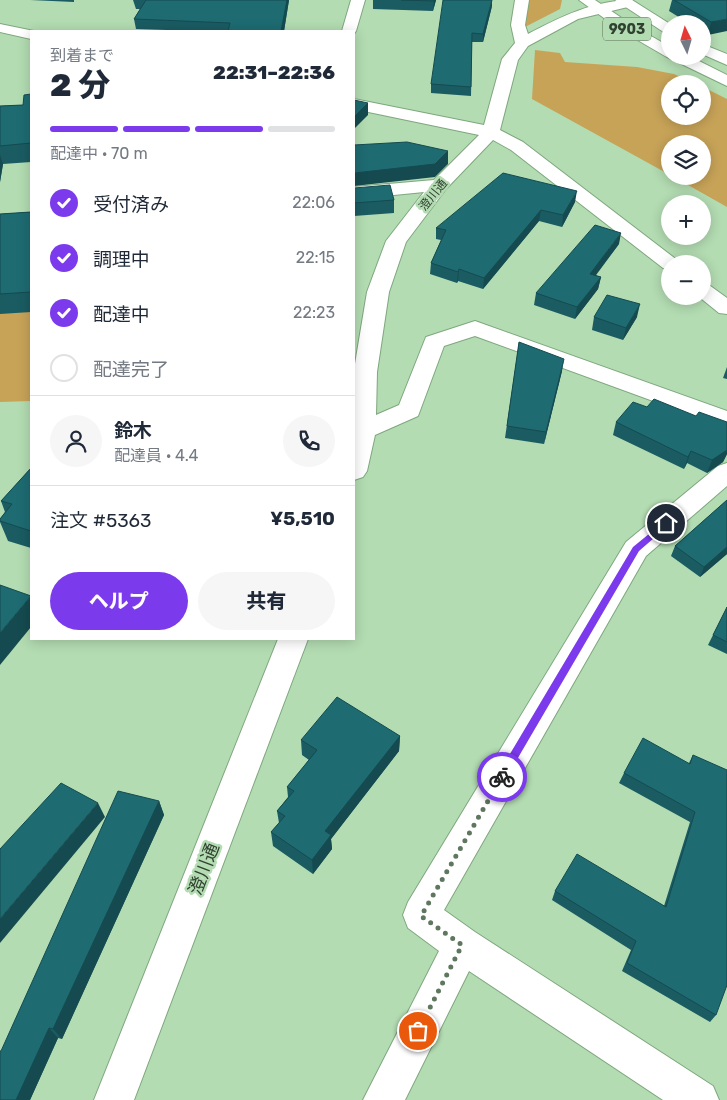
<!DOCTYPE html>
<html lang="ja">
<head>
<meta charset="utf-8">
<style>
  :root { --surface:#fff; --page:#f6f6f7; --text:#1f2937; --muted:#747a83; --line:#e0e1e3; --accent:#7c3aed }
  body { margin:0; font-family:Rubik,"Noto Sans JP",sans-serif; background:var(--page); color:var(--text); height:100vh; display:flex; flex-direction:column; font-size:19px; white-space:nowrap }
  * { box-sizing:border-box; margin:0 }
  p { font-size:16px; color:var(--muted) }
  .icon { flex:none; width:28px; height:28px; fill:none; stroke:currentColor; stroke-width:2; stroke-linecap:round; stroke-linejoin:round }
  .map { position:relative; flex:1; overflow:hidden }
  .details { position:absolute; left:30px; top:30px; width:325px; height:610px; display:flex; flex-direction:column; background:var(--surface); border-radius:0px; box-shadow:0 2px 12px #0003 }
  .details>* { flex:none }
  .needle { width:32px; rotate:355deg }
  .buttons { position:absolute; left:661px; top:15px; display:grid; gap:10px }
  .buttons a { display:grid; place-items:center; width:50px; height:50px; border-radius:50%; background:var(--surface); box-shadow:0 2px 12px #0003; font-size:25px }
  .pin { position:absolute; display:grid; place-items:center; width:42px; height:42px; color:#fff; margin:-21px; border:2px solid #fff; border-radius:50%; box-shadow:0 1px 5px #0007 }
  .courier { position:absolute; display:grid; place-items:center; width:50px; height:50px; margin:-25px; border:4px solid #7c3aed; border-radius:50%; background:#fff; color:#222; box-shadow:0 1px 6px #0007 }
  .headline em { font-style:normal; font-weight:800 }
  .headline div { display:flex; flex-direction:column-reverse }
  .headline { display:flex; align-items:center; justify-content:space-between; height:85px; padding:0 20px }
  h1 { font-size:32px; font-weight:800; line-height:38px }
  .bar { display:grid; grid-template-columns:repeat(4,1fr); gap:8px 5px; align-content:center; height:60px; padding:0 20px }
  .bar i { height:6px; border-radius:4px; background:var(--line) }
  .bar .current { background:var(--accent) }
  .bar p { grid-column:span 4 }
  .line { display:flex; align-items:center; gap:12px; padding:0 20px; border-top:1px solid var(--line) }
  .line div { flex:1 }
  .round { display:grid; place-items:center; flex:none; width:52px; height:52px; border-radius:26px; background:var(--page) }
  ol { padding:0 20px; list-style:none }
  li { display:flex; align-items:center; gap:15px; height:55px }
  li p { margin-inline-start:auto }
  li .icon { padding:5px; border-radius:50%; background:var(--accent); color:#fff; stroke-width:4 }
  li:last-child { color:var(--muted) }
  li i { width:28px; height:28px; border:2px solid var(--line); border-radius:50% }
  .cta { display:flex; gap:10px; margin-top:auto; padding:10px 20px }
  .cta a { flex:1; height:58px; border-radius:30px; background:var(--accent); color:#fff; font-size:20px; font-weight:800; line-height:58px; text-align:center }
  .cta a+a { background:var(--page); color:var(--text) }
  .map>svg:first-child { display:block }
  .green { fill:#c7a358 }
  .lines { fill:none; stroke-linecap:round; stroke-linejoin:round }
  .minor-casing { stroke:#7fa77e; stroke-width:2 }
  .major-casing { stroke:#7fa77e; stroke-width:2 }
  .minor { fill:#fff; fill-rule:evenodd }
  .major { fill:#fff; fill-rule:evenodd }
  .wall { fill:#1a5c62 }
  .shaded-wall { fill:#154b50 }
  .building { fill:#1e6b72; stroke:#154b50 }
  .route { fill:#7c3aed }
  .done { stroke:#5e775e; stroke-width:5; stroke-dasharray:0 9 }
  .labels { text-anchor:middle; stroke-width:5; stroke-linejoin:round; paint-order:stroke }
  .far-street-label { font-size:12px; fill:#314130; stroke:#b3dcb2 }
  .shield { fill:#b3dcb2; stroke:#587057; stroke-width:1 }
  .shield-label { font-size:14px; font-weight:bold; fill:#314130 }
  .near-street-label { font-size:18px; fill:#314130; stroke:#b3dcb2 }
</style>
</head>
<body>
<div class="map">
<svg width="727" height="1100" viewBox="0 0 727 1100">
  <rect width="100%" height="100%" fill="#b3dcb2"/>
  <g class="green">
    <polygon points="529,0 562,0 560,9 525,27"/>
    <polygon points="535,50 560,53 565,62 637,67 674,74 695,84 670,84 670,116 702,116 703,87 727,99 727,207 672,176 702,176 702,144 670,144 670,175 532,99"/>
    <polygon points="31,230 31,401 0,402 0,234"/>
  </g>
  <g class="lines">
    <g class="minor-casing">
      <g id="minor">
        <polygon points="351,0 365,0 356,31 354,34 354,31 342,31"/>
        <path d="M 515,0 L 529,0 L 525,25 L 528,34 C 560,17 595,0 632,0 L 634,3 L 632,6 L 578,19 L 528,46 L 518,60 L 500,130 L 523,142 L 677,260 L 680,264 L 670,264 L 670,270 L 663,268 L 511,150 L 493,140 L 446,189 L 406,242 L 389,292 L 377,372 L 376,415 L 399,405 L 426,337 L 475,321 L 727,411 L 727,428 L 475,336 L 444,346 L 418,416 L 375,435 L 367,471 L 363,477 L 354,480 L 354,370 L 367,292 L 386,241 L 424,192 L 354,199 L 354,187 L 434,180 L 479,135 L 354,109 L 354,99 L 484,125 L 502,59 L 515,43 L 511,25 Z"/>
        <polygon points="0,24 34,31 31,31 31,39 0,32"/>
        <polygon points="702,283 709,285 727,298 727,314 719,313 698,296 702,296"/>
        <polygon points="727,463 727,486 646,556 444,910 475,932 713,1086 719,1100 663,1100 469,971 405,1100 363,1100 439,951 408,928 403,915 408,902 626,542 718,466"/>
        <polygon points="278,639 308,639 134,1100 94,1100"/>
      </g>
    </g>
    <g class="major-casing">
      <g id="major">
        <polygon points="579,0 595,0 632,25 670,47 670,56 689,56 727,75 727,86 665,56 622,31"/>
        <polygon points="615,0 632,0 670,24 670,34 665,33"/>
        <polygon points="702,44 727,54 727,65 702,54"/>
      </g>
    </g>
    <use href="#minor" class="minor"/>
    <use href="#major" class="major"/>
  </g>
  <g class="wall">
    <polygon points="30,0 74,0 74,2"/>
    <polygon points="133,0 289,0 284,31 197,31 136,29 134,19 140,9 136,9"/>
    <polygon points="373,0 436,0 433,11 373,9"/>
    <polygon points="672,0 727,0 708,35 702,31 702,24 690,24 669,11"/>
    <polygon points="492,6 483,42 472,42 471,96 431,93 431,84"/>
    <polygon points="31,94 31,162 3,164 0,182 0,106 23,105"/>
    <polygon points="354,188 394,200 394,213 354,216"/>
    <polygon points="575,202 562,227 539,221 483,289 458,281 457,283 430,274 431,263 441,240 436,239 436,228"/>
    <polygon points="31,212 31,312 0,314 0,214"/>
    <polygon points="619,244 595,275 601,277 598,289 575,319 534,305 536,293"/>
    <polygon points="594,317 637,317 623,340 592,330"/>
    <polygon points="519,342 562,371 544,444 505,438"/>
    <polygon points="727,367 727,379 723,378"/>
    <polygon points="647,407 727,422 727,454 723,462 707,473 687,463 684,469 613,435 616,422"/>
    <polygon points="31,468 31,548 8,541 0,522 0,519 5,512 1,501"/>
    <polygon points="727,500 727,554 700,577 671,556 675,546"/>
    <polygon points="727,607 727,654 708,645"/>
    <polygon points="400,736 399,751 331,839 332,849 313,874 273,846 271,832 279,823 277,811 288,797 287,787 309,760 302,755 301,740"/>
    <polygon points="693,755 716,1015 710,1022 622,971 631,950 552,900 555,891 664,906 690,822 619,783 624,773 689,763"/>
    <polygon points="159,801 164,815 62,1039 58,1038 30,1100 0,1100"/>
  </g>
  <g class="shaded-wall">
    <polygon points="287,0 289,0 284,31 281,31"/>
    <polygon points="434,0 436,0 433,11 434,1"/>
    <polygon points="492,0 492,6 483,42 483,34"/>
    <polygon points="727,19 727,31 708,35 711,22"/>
    <polygon points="368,103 368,115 354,129 354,117"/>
    <polygon points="448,151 448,164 435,177 354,186 354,173"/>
    <polygon points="0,155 3,164 0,182"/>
    <polygon points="577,191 575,202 562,227 563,215"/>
    <polygon points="541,210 539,221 483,289 484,278"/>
    <polygon points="621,233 619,244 588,286 590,274"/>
    <polygon points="459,269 458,281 457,283 458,272"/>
    <polygon points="601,277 598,289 575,319 577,307"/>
    <polygon points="640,304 637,317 623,340 626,328"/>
    <polygon points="564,359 562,371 544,444 546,432"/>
    <polygon points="727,450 727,454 723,462 707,473 712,460"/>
    <polygon points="691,451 687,463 684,469 688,457"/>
    <polygon points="727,547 727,554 700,577 704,567"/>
    <polygon points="31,596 31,627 0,665 0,633"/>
    <polygon points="400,736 399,751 331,839 332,849 313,874 312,860 325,831"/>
    <polygon points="159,801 164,815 62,1039 53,1029"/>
    <polygon points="98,803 105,817 0,943 0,919"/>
    <polygon points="49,1028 58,1038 30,1100 16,1100"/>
  </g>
  <g class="building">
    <polygon points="146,0 287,0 281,31 228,31 230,23 134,19"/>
    <polygon points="401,0 434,0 434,1"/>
    <polygon points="443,0 492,0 483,34 472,33 471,87 431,84"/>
    <polygon points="674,0 727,0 727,19 711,22"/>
    <polygon points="31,94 31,143 0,146 0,106 23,105 24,95"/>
    <polygon points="354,100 368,103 354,117"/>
    <polygon points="407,142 448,151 435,164 354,173 354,145"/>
    <polygon points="503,173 577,191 563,215 541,210 484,278 459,269 458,272 431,263 446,230 436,228"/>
    <polygon points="390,185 394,200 354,203 354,188"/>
    <polygon points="31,212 31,292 0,294 0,214"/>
    <polygon points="595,225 621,233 590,274 601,277 577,307 536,293"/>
    <polygon points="607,295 640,304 626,328 594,317"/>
    <polygon points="519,342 564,359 546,432 507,426"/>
    <polygon points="654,399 696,416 699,412 727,422 727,450 712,460 691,451 688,457 616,422 633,402 647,407"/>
    <polygon points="31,468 31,531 0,521 0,519 12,504 1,501"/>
    <polygon points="727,500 727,547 704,567 675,546"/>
    <polygon points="0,585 31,596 0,633"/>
    <polygon points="727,607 727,642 713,635"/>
    <polygon points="337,697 400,736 325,831 331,835 312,860 271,832 285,816 277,811 294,791 287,787 317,750 301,740"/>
    <polygon points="643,738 690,764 693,755 727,770 727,985 716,1015 627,963 636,941 555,891 577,854 666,907 695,812 624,773"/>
    <polygon points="61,783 98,803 0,919 0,849"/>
    <polygon points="118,791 159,801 53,1029 49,1028 16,1100 0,1100 0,1051 1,1051"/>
  </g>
  <polygon class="route" points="666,520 670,523 669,525 639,551 505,780 498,780 498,774 633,547"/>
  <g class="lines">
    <polyline class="done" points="418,1031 462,945 421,916 502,777"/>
  </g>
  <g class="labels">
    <g class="far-street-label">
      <text transform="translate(433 195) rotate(-51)" y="4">澄川通</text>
    </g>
    <rect class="shield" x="603" y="17.5" width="48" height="23" rx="4"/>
    <g class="shield-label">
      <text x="627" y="34">9903</text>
    </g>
    <g class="near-street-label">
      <text transform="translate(204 869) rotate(-69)" y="6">澄川通</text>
    </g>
  </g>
</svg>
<div class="buttons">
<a><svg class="needle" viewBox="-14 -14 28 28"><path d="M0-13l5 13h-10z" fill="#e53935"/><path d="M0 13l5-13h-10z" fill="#747a83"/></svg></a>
<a><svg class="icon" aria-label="locate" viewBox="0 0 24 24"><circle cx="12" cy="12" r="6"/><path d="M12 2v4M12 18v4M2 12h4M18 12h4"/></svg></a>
<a><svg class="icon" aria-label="layers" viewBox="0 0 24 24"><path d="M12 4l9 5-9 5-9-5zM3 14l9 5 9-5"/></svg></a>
<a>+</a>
<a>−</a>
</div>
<div class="pin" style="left:418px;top:1031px;background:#ea580c"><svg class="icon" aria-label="bag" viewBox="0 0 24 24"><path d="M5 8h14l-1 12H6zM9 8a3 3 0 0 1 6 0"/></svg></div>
<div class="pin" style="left:666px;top:523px;background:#1f2937"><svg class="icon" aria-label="home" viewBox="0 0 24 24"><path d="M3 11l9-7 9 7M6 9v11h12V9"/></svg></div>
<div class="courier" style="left:502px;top:777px"><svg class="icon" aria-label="bike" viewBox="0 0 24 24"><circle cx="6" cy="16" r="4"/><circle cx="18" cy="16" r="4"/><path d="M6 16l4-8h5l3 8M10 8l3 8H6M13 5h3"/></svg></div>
<section class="details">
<div class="headline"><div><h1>2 分</h1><p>到着まで</p></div><em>22:31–22:36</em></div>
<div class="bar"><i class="current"></i><i class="current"></i><i class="current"></i><i></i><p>配達中 · 70 m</p></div>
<ol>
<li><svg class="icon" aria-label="check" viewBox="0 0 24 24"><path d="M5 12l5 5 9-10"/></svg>受付済み<p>22:06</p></li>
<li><svg class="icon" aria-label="check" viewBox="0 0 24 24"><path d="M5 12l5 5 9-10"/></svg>調理中<p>22:15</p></li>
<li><svg class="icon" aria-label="check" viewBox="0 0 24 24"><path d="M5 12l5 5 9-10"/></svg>配達中<p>22:23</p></li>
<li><i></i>配達完了</li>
</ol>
<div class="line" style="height:90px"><a class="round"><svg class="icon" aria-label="person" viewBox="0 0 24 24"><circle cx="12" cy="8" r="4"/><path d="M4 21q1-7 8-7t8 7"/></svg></a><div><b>鈴木</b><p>配達員 · 4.4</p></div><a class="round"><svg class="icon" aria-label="phone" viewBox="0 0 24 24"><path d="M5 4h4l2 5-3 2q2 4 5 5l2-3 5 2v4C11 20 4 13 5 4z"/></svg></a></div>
<div class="line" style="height:65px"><div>注文 #5363</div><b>¥5,510</b></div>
<div class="cta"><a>ヘルプ</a><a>共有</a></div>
</section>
</div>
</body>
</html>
